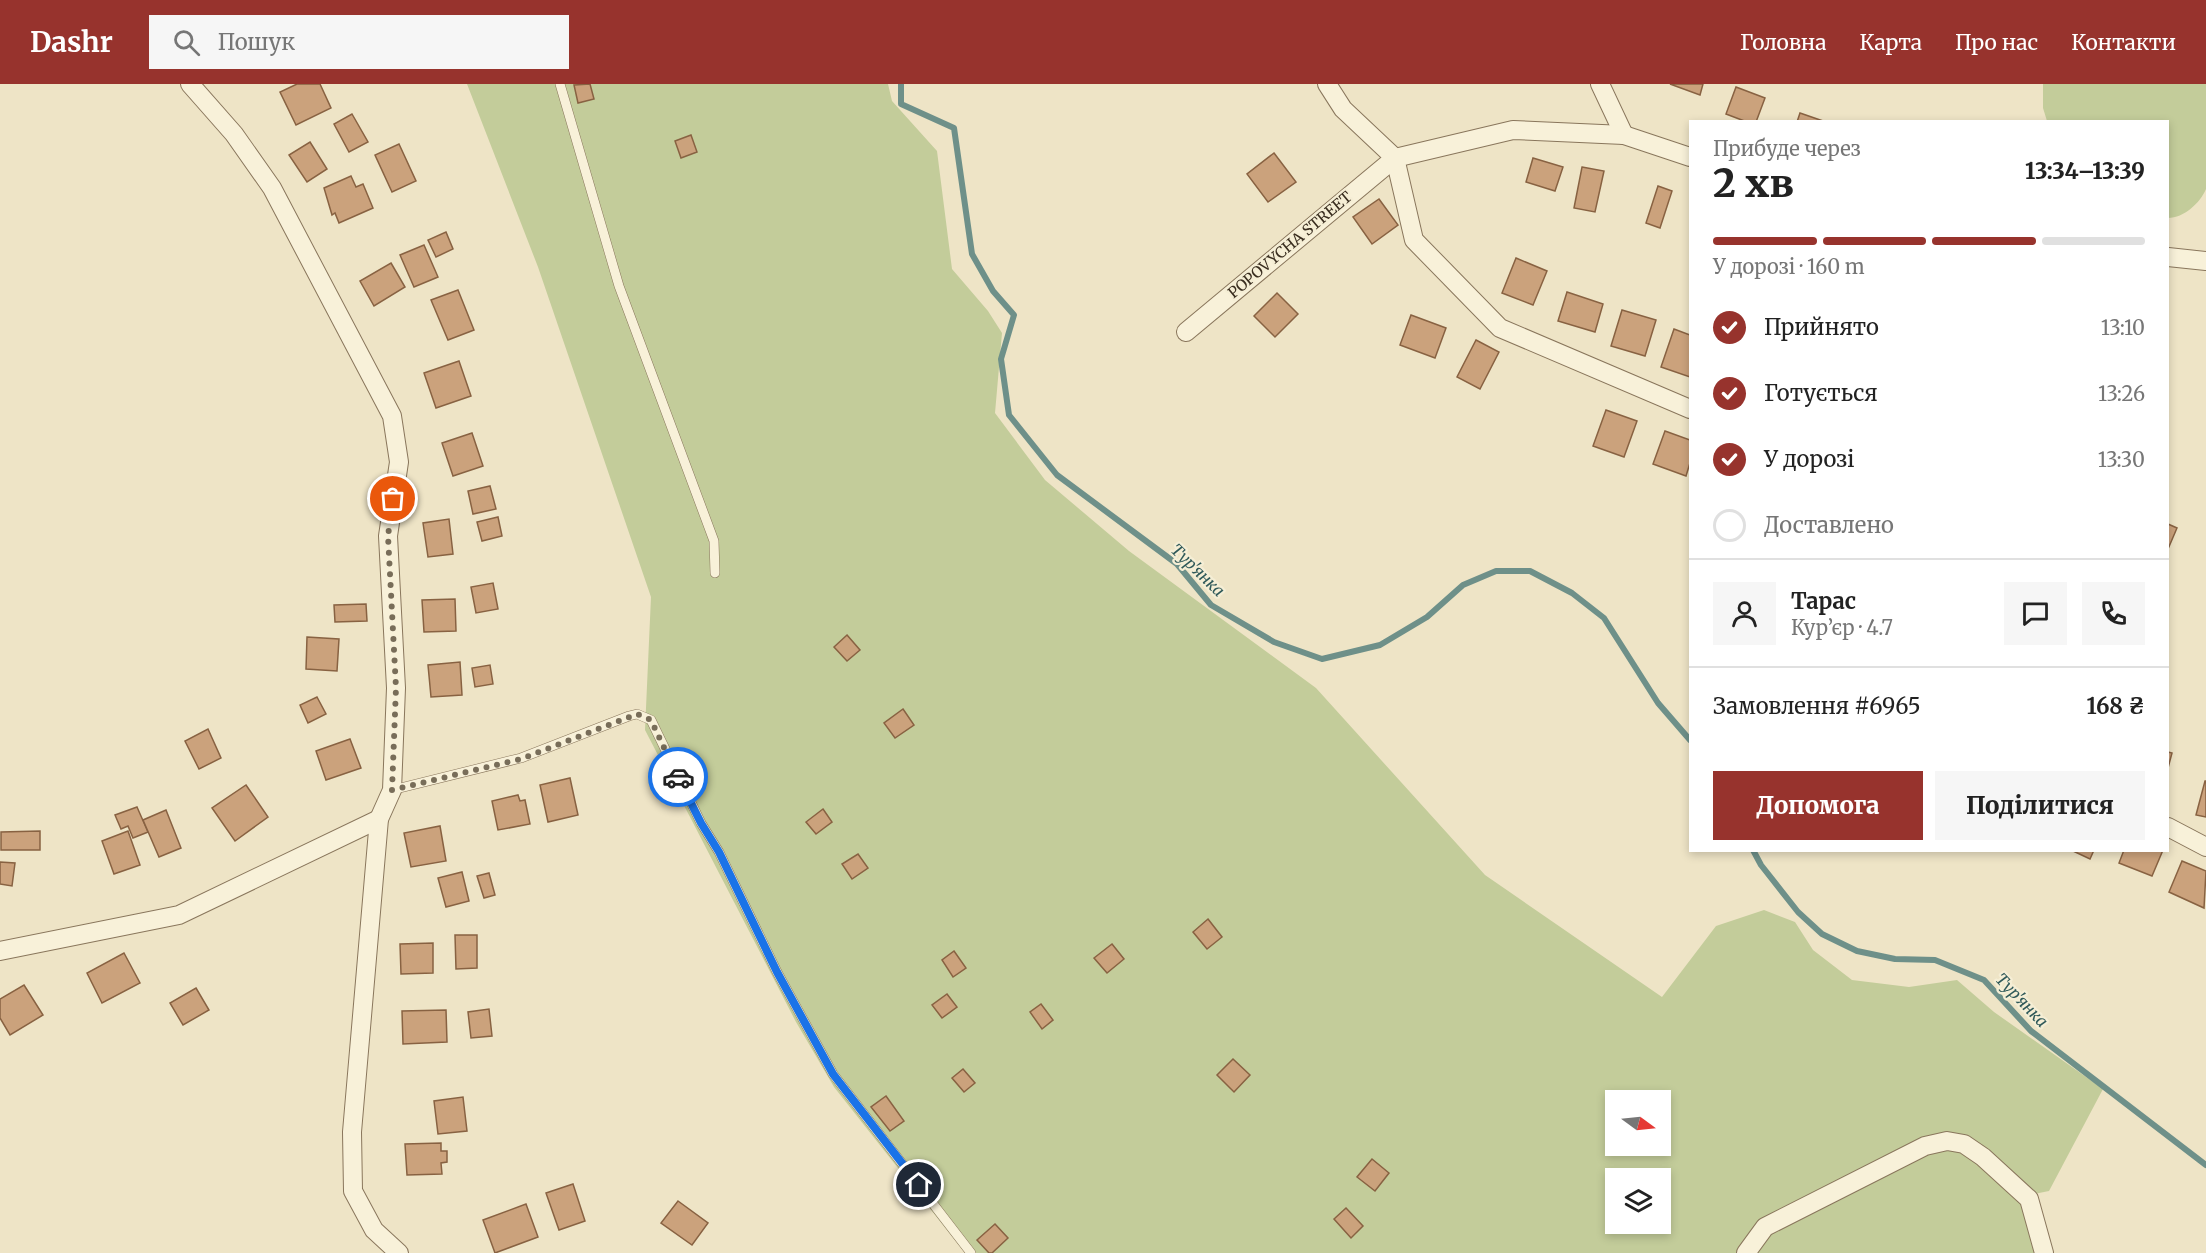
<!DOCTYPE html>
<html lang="uk">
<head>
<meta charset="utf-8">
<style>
  :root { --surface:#fff; --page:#f6f6f6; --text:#222; --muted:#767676; --line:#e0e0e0; --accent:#97332d }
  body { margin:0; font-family:Merriweather,serif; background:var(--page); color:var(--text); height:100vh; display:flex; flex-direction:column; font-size:22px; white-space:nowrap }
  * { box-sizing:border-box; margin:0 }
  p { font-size:20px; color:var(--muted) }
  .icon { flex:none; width:33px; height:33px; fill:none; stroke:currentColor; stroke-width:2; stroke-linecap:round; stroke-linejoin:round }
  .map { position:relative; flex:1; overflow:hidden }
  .details { position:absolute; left:1689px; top:36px; width:480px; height:732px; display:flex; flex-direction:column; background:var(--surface); border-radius:0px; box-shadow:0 3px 9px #0003 }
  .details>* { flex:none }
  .needle { width:39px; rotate:105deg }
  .controls { position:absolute; left:1605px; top:1006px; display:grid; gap:12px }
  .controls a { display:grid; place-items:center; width:66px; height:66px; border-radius:0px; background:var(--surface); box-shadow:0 3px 9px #0003; font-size:30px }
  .pin { position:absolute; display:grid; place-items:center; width:51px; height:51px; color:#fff; margin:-26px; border:3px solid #fff; border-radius:50%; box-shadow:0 2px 6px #0007 }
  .courier { position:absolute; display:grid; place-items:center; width:60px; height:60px; margin:-30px; border:4px solid #1a73e8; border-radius:50%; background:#fff; color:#222; box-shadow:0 2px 8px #0007 }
  .summary em { font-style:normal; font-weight:800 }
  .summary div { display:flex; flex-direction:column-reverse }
  .summary { display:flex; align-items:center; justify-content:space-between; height:102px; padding:0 24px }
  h1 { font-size:39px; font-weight:800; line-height:45px }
  .bar { display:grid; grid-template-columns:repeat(4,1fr); gap:9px 6px; align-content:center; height:72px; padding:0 24px }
  .bar i { height:8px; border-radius:4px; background:var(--line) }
  .bar .active { background:var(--accent) }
  .bar p { grid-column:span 4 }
  .line { display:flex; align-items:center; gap:15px; padding:0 24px; border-top:2px solid var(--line) }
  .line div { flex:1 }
  .round { display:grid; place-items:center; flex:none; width:63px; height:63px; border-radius:0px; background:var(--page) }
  ol { padding:0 24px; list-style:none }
  li { display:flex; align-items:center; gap:18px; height:66px }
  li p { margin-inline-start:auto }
  li .icon { padding:6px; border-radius:50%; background:var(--accent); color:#fff; stroke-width:4 }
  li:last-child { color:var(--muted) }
  li i { width:33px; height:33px; border:3px solid var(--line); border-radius:50% }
  .primary-button { display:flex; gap:12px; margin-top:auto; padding:12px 24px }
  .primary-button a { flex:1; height:69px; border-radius:0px; background:var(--accent); color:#fff; font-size:24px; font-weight:800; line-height:69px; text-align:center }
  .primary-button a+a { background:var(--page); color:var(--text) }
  header { display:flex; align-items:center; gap:36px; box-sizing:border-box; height:84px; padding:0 30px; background:var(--accent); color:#fff }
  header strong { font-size:28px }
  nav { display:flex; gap:33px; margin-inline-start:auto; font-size:21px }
  .search { width:420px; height:54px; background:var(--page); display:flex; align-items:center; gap:15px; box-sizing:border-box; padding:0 21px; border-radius:0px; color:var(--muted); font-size:22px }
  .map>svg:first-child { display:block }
  .green { fill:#c3cc9a; fill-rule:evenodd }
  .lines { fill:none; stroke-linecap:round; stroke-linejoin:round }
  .stream { stroke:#6e9089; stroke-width:6 }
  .building { fill:#cba27c; stroke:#886242; stroke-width:1.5 }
  .lane-casing { stroke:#89765c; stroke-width:10 }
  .street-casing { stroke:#89765c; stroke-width:20 }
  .lane { stroke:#f8f1d9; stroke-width:9 }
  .street { stroke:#f8f1d9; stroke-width:18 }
  .done { stroke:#786d59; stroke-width:6; stroke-dasharray:0 10.8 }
  .route { stroke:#1a73e8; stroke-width:8 }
  .labels { text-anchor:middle; stroke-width:4.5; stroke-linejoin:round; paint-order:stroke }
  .street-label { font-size:15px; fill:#392d1f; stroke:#f5eed5 }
  .water-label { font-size:16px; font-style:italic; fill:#2f5959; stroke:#f5eed5 }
</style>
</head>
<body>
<header>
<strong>Dashr</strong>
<div class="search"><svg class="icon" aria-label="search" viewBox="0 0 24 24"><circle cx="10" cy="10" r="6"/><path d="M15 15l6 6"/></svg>Пошук</div>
<nav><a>Головна</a><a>Карта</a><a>Про нас</a><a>Контакти</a></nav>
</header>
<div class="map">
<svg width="2206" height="1169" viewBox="0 0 2206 1169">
  <rect width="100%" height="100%" fill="#eee4c6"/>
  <g class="green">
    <path d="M 467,0 L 888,0 L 892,17 L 937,67 L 952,185 L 988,227 L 1002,249 L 995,329 L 1045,396 L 1129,467 L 1316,604 L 1485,791 L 1662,913 L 1716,842 L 1764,826 L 1795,838 L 1813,866 L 1852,896 L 1909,903 L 1957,896 L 1994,928 L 2103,1005 L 2049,1107 L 2034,1110 L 2040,1169 L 965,1169 L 834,1003 L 796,938 L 645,646 L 651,513 L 538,183 ZM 1616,1017 L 1660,1017 L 1660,1062 L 1616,1062 ZM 1616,1095 L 1660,1095 L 1660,1140 L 1616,1140 Z"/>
    <path d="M 2043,0 L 2206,0 L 2206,105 C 2200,119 2184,134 2168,134 L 2168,38 L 2047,37 L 2043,24 Z"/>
  </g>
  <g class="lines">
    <g class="stream">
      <polyline points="901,0 901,20 954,44 972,170 993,207 1014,231 1001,275 1009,331 1057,391 1177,480 1211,521 1274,558 1322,575 1380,561 1427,533 1463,501 1496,487 1530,487 1572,509 1604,534 1658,619 1690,656"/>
      <polyline points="1753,766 1761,781 1798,828 1822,850 1857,867 1895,875 1935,876 1984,896 2031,947 2206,1081"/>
    </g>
  </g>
  <g class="building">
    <polygon points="297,0 320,0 331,24 296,41 280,8"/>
    <polygon points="590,0 594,15 578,19 574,1"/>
    <polygon points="1670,0 1703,0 1700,11"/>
    <polygon points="1736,3 1765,14 1756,38 1747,38 1726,30"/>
    <polygon points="1800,29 1826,38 1797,38"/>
    <polygon points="352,30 368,58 349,68 334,40"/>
    <polygon points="691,51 697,68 681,74 675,57"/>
    <polygon points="310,58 327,85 307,98 289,71"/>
    <polygon points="399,60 416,97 392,108 375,71"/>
    <polygon points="1274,69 1296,98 1268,118 1247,90"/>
    <polygon points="1533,74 1563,83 1555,107 1526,98"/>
    <polygon points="1582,83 1604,87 1595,128 1574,124"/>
    <polygon points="351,92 356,103 363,100 373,124 339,139 335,129 332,131 324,104"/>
    <polygon points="1658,102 1672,107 1660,144 1646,139"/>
    <polygon points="1379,115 1398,141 1372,160 1353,133"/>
    <polygon points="446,148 453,165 436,173 428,156"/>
    <polygon points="424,161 438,193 414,203 400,171"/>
    <polygon points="1516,174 1547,187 1533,221 1502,209"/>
    <polygon points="391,179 405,203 374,222 360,197"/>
    <polygon points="458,206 474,246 448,256 431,216"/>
    <polygon points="1567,208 1603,220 1595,248 1558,237"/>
    <polygon points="1277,209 1298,230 1275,253 1254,232"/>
    <polygon points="1622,226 1656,236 1645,272 1611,262"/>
    <polygon points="1411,231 1446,244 1435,274 1400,261"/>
    <polygon points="1674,245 1690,251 1690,293 1661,283"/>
    <polygon points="1476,256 1499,268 1480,305 1457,293"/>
    <polygon points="459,277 471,312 436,324 424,289"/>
    <polygon points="1606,326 1637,337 1624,373 1593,362"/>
    <polygon points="1665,347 1690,356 1690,379 1686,392 1653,380"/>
    <polygon points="472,349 483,382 453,392 442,359"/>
    <polygon points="490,402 496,425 473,430 468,407"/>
    <polygon points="498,433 502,452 482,457 477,438"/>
    <polygon points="449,435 453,470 428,473 423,439"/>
    <polygon points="2168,440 2177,444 2168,465"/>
    <polygon points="493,499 498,525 476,529 471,503"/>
    <polygon points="455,515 456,547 424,548 422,516"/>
    <polygon points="366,520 367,537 335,538 334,521"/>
    <polygon points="847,551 860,566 847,577 834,563"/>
    <polygon points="307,553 339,555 337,587 306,585"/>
    <polygon points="460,578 462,611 431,613 428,581"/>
    <polygon points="490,581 493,600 475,603 472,584"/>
    <polygon points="317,613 326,630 308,639 300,621"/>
    <polygon points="903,625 914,641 895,654 884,639"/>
    <polygon points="208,645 221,674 199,685 185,657"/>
    <polygon points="350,655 361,684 326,696 316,667"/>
    <polygon points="2168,668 2172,669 2168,684"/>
    <polygon points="570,694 578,731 548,738 540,701"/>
    <polygon points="2205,697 2206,697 2206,733 2196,731"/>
    <polygon points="246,701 268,733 235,757 212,724"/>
    <polygon points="518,711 520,717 525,716 530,740 498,746 492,717"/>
    <polygon points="137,723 148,748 133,754 128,742 121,745 115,731"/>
    <polygon points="823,725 832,738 816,750 806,738"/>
    <polygon points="166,726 181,764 159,773 143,736"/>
    <polygon points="440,742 446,777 411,783 404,749"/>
    <polygon points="40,747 40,766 1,766 1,748"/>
    <polygon points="128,747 140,781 114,790 102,757"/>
    <polygon points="2071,766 2094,766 2090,775"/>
    <polygon points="2124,766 2163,766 2152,792 2119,779"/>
    <polygon points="858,770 868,784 852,795 842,780"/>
    <polygon points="2182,777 2206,787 2204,824 2169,808"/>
    <polygon points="0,778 15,779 12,802 0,800"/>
    <polygon points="462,788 469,817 446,823 438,794"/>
    <polygon points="489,789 495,811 484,814 477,792"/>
    <polygon points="1208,835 1222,853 1207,865 1193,848"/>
    <polygon points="455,851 477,851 477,884 456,885"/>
    <polygon points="433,859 433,889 401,890 400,860"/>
    <polygon points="1112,860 1124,875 1107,889 1094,874"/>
    <polygon points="954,867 966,884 953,893 942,876"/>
    <polygon points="124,869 140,899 102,919 87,889"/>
    <polygon points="24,901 43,931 10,951 0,934 0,915"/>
    <polygon points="196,904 209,926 183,941 170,919"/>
    <polygon points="947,910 957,923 942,934 932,921"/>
    <polygon points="1041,920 1053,936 1042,945 1030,928"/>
    <polygon points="489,925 492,952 471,954 468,928"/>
    <polygon points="446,926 447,958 403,960 402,927"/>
    <polygon points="1233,975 1250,991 1234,1008 1217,991"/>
    <polygon points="963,985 975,999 964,1008 952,994"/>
    <polygon points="886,1012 904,1037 890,1047 871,1023"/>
    <polygon points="463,1013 467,1047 438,1050 434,1017"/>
    <polygon points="441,1059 441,1067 447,1067 447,1078 441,1079 442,1090 407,1091 405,1060"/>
    <polygon points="1372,1075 1389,1089 1375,1107 1357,1093"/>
    <polygon points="573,1100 585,1137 559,1146 546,1109"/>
    <polygon points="678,1117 708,1139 692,1161 661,1139"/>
    <polygon points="526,1120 538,1153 495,1169 483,1136"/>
    <polygon points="1346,1124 1363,1142 1351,1154 1334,1135"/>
    <polygon points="995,1140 1008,1154 992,1169 989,1169 977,1156"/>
  </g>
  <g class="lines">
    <g class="lane-casing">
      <g id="lane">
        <polyline points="560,0 619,202 714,457 715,489"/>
        <polyline points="392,706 521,674 629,632 637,630 651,636 701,739 719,768 777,888 833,990 971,1169"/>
      </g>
    </g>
    <g class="street-casing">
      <g id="street">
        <polyline points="190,0 234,50 272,104 392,332 399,378 388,452 396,604 392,706 379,735 352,1048 353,1107 374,1146 399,1169"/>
        <polyline points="1327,0 1343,25 1395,74"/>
        <polyline points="1600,0 1624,51"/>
        <polyline points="1395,74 1414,156 1500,244 1690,325"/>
        <polyline points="2168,173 2206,177"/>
        <polyline points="1186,248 1395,74 1513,46 1624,51 1690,73"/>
        <polyline points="2168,743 2206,763"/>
        <polyline points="0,867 179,831 379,735"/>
        <polyline points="1746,1169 1765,1143 1925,1062 1947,1057 1964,1060 1983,1073 2029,1115 2044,1169"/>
      </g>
    </g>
    <use href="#lane" class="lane"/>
    <use href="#street" class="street"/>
  </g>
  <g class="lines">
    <polyline class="done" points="393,415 388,452 396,604 392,706 521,675 637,630 651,636 678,693"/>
    <polyline class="route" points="678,693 701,739 719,768 777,888 833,990 919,1101"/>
  </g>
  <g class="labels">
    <g class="street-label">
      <text transform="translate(1290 161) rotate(-40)" y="5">POPOVYCHA STREET</text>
    </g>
    <g class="water-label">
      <text transform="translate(1198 486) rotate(44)" y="6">Тур'янка</text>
      <text transform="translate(2022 916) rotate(46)" y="6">Тур'янка</text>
    </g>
  </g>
</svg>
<div class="controls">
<a><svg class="needle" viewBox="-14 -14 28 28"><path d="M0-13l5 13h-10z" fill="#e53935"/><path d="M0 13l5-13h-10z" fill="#767676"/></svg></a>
<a><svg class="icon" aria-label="layers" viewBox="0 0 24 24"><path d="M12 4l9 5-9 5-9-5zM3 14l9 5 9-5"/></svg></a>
</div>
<div class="pin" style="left:393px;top:415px;background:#ea580c"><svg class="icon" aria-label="bag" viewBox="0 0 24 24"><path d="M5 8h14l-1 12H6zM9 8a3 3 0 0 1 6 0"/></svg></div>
<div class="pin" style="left:919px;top:1101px;background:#1f2937"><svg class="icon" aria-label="home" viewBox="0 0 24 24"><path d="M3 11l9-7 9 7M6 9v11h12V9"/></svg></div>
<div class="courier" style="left:678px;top:693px"><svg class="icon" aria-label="car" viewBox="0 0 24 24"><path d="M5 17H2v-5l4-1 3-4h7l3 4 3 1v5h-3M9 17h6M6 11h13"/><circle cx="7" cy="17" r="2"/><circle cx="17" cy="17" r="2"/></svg></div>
<section class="details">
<div class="summary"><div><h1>2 хв</h1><p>Прибуде через</p></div><em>13:34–13:39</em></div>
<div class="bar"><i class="active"></i><i class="active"></i><i class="active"></i><i></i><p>У дорозі · 160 m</p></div>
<ol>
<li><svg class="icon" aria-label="check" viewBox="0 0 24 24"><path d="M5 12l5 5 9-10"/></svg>Прийнято<p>13:10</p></li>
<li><svg class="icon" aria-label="check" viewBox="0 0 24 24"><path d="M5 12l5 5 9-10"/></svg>Готується<p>13:26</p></li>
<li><svg class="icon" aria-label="check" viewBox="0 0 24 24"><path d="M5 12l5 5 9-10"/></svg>У дорозі<p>13:30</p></li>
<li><i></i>Доставлено</li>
</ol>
<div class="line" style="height:108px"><a class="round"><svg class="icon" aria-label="person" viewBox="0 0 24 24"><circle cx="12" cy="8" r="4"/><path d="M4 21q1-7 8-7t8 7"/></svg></a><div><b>Тарас</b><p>Кур’єр · 4.7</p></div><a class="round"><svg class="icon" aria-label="chat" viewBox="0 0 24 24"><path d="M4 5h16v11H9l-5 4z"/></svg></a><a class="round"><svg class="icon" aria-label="phone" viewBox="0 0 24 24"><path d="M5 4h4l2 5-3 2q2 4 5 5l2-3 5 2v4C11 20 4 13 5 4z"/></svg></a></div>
<div class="line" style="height:78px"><div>Замовлення #6965</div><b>168 ₴</b></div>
<div class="primary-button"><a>Допомога</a><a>Поділитися</a></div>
</section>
</div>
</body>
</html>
